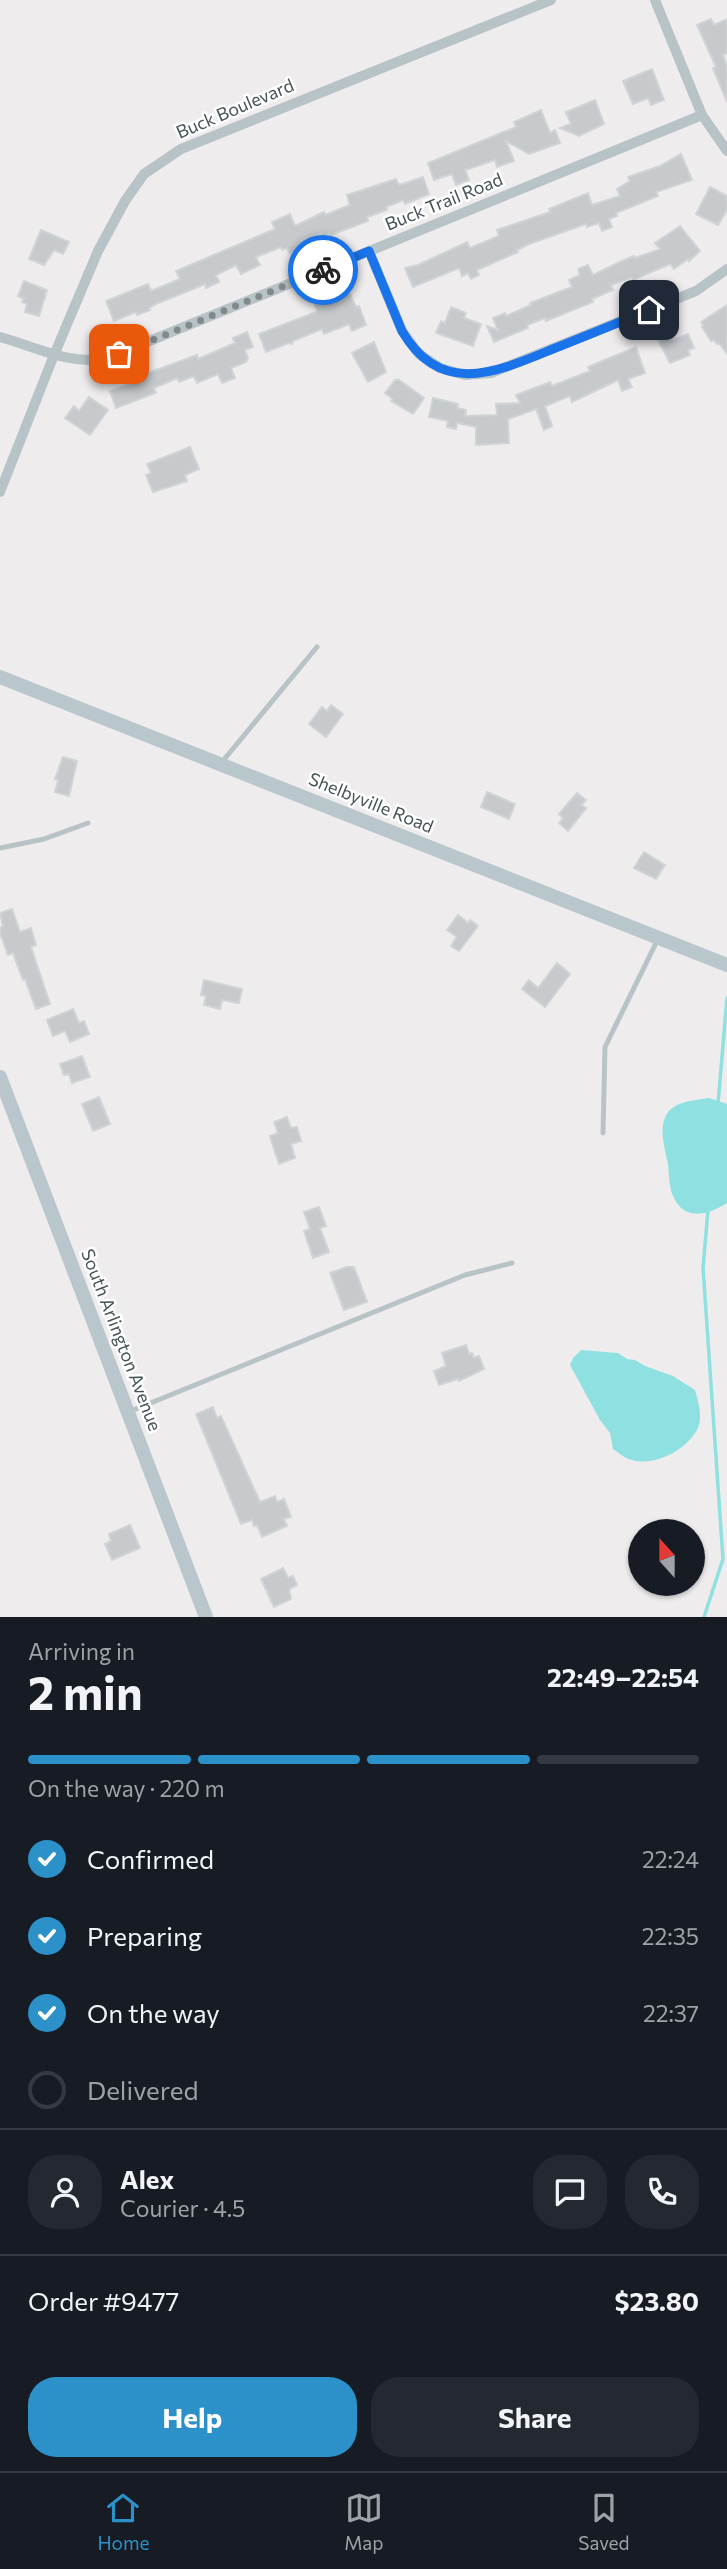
<!DOCTYPE html>
<html lang="en">
<head>
<meta charset="utf-8">
<style>
  :root { --surface:#171b24; --page:#242831; --text:#f1f3f6; --muted:#9ea1a6; --line:#363941; --accent:#2c91c9 }
  body { margin:0; font-family:Commissioner,sans-serif; background:var(--page); color:var(--text); height:100vh; display:flex; flex-direction:column; font-size:26px; white-space:nowrap }
  * { box-sizing:border-box; margin:0 }
  p { font-size:23px; color:var(--muted) }
  .icon { flex:none; width:38px; height:38px; fill:none; stroke:currentColor; stroke-width:2; stroke-linecap:round; stroke-linejoin:round }
  .map { position:relative; height:1617px; overflow:hidden }
  .sheet { display:flex; flex-direction:column; background:var(--surface); flex:1 }
  .sheet>* { flex:none }
  .needle { width:46px; rotate:339deg }
  .controls { position:absolute; left:628px; top:1519px; display:grid; gap:14px }
  .controls a { display:grid; place-items:center; width:77px; height:77px; border-radius:50%; background:var(--surface); box-shadow:0 2px 5px #0004; font-size:35px }
  .pin { position:absolute; display:grid; place-items:center; width:60px; height:60px; color:#fff; margin:-30px; border-radius:14px; box-shadow:0 4px 10px #0006 }
  .courier { position:absolute; display:grid; place-items:center; width:70px; height:70px; margin:-35px; border:5px solid #1a73e8; border-radius:50%; background:#fff; color:#222; box-shadow:0 2px 9px #0007 }
  .overview em { font-style:normal; font-weight:700 }
  .overview div { display:flex; flex-direction:column-reverse }
  .overview { display:flex; align-items:center; justify-content:space-between; height:119px; padding:0 28px }
  h1 { font-size:46px; font-weight:700; line-height:52px }
  .bar { display:grid; grid-template-columns:repeat(4,1fr); gap:10px 7px; align-content:center; height:84px; padding:0 28px }
  .bar i { height:9px; border-radius:5px; background:var(--line) }
  .bar .selected { background:var(--accent) }
  .bar p { grid-column:span 4 }
  .line { display:flex; align-items:center; gap:18px; padding:0 28px; border-top:2px solid var(--line) }
  .line div { flex:1 }
  .round { display:grid; place-items:center; flex:none; width:74px; height:74px; border-radius:28px; background:var(--page) }
  ol { padding:0 28px; list-style:none }
  li { display:flex; align-items:center; gap:21px; height:77px }
  li p { margin-inline-start:auto }
  li .icon { padding:7px; border-radius:50%; background:var(--accent); color:#fff; stroke-width:4 }
  li:last-child { color:var(--muted) }
  li i { width:38px; height:38px; border:4px solid var(--line); border-radius:50% }
  .button { display:flex; gap:14px; margin-top:auto; padding:14px 28px }
  .button a { flex:1; height:80px; border-radius:28px; background:var(--accent); color:#fff; font-size:28px; font-weight:700; line-height:80px; text-align:center }
  .button a+a { background:var(--page); color:var(--text) }
  .dock { display:flex; justify-content:space-around; align-items:center; height:98px; border-top:2px solid var(--line); background:var(--surface); font-size:19px; color:var(--muted) }
  .dock a { display:grid; justify-items:center; gap:4px }
  .dock .selected { color:var(--accent) }
  .map>svg:first-child { display:block }
  .water { fill:#8fe1e1 }
  .lines { fill:none; stroke-linecap:round; stroke-linejoin:round }
  .stream { stroke:#8fe1e1; stroke-width:3.5 }
  .building { fill:#c6cacd; stroke:#d0d4d7; stroke-width:2 }
  .lane { stroke:#b8c3c7; stroke-width:5 }
  .street { stroke:#b8c3c7; stroke-width:10 }
  .secondary { stroke:#b9c6cc; stroke-width:14 }
  .done { stroke:#81898b; stroke-width:7; stroke-dasharray:0 12.6 }
  .route { stroke:#1a73e8; stroke-width:9 }
  .labels { text-anchor:middle; stroke-width:5; stroke-linejoin:round; paint-order:stroke }
  .street-label { font-size:18px; fill:#465357; stroke:#fff }
</style>
</head>
<body>
<div class="map">
<svg width="727" height="1617" viewBox="0 0 727 1617">
  <rect width="100%" height="100%" fill="#eeecec"/>
  <g class="water">
    <path d="M 709,1098 L 727,1104 L 727,1203 C 708,1215 684,1222 673,1196 C 669,1187 669,1174 668,1164 C 665,1148 657,1125 669,1111 C 678,1101 697,1100 709,1098 Z"/>
    <path d="M 581,1350 L 618,1353 L 627,1359 L 635,1360 L 645,1366 L 673,1376 L 695,1390 C 698,1402 703,1415 698,1428 C 688,1449 655,1467 632,1460 C 626,1459 619,1453 613,1449 L 610,1433 L 600,1420 L 570,1365 L 573,1358 Z"/>
  </g>
  <g class="lines">
    <g class="stream">
      <polyline points="718,1104 727,998"/>
      <polyline points="704,1617 723,1559 703,1268 708,1210"/>
    </g>
  </g>
  <g class="building">
    <polygon points="711,19 714,25 727,19 727,53 723,55 727,66 727,102 713,68 716,67 697,25"/>
    <polygon points="652,69 664,100 651,105 648,98 633,104 623,81"/>
    <polygon points="595,100 604,124 579,136 560,128 571,124 566,112"/>
    <polygon points="541,110 550,133 555,130 560,143 529,154 506,141 514,161 497,167 495,160 465,170 469,180 456,185 452,174 434,180 428,163 516,127 514,122"/>
    <polygon points="681,154 692,180 656,192 658,196 616,213 617,216 609,219 612,227 602,231 599,223 587,227 586,224 529,244 517,250 518,252 477,270 479,275 471,279 468,273 462,276 459,268 413,287 405,268 418,265 467,242 470,248 499,236 497,230 550,212 549,209 588,193 592,205 620,196 617,189 630,181 628,177 660,166"/>
    <polygon points="423,177 429,194 405,204 403,200 386,207 387,210 367,217 368,221 331,235 330,233 323,235 322,233 301,241 304,248 290,254 287,248 282,250 281,247 256,257 260,265 241,274 236,265 216,275 219,282 206,288 205,284 156,304 149,308 150,310 137,315 136,312 114,321 106,301 148,284 151,291 180,279 176,271 275,229 272,222 290,214 295,226 324,212 325,215 350,205 347,195 396,179 399,185"/>
    <polygon points="710,187 727,196 727,210 718,225 696,214"/>
    <polygon points="680,226 700,251 689,261 688,259 674,269 670,264 633,280 632,277 611,285 613,290 592,299 593,302 546,321 545,318 527,325 528,328 494,342 487,326 498,330 493,318 505,313 506,316 531,305 530,303 572,287 569,280 580,275 578,269 588,265 593,275 624,260 634,256 635,258 660,249 655,243"/>
    <polygon points="41,230 69,242 63,254 54,250 44,265 29,259"/>
    <polygon points="24,281 47,290 39,316 25,312 27,304 22,302 24,299 18,296"/>
    <polygon points="345,293 350,294 356,307 359,306 366,325 352,331 349,324 324,334 322,329 293,341 292,344 289,343 266,352 259,334 316,312 317,311 315,305"/>
    <polygon points="727,305 727,354 719,343 717,344 714,340 711,341 702,327 703,325 701,322"/>
    <polygon points="451,307 466,313 464,318 481,324 473,346 436,333 441,321 445,323"/>
    <polygon points="247,332 253,347 245,350 248,358 246,362 231,368 235,378 222,383 218,374 197,383 194,376 179,382 177,378 154,388 156,393 116,408 110,391 138,381 137,377 197,355 198,359 235,343 233,338"/>
    <polygon points="670,333 673,340 688,334 694,348 688,350 690,355 670,363 657,338"/>
    <polygon points="374,342 386,372 368,382 352,353"/>
    <polygon points="636,347 645,373 628,379 632,387 622,391 618,380 572,402 570,396 545,406 552,426 544,430 536,409 508,419 509,443 476,445 476,427 457,423 456,429 447,427 448,421 429,417 433,398 458,404 457,408 466,410 465,416 497,415 496,404 520,403 516,395 550,382 552,386 590,371 588,367"/>
    <polygon points="395,380 399,380 424,398 413,414 391,401 393,399 385,393"/>
    <polygon points="89,397 108,410 90,435 65,418 74,406 79,411"/>
    <polygon points="190,447 199,469 185,475 187,481 153,492 146,475 151,473 147,464"/>
    <polygon points="331,705 343,714 326,737 309,724 322,707 327,711"/>
    <polygon points="63,757 77,761 69,796 55,792 58,780 55,779"/>
    <polygon points="487,792 515,804 509,819 481,807"/>
    <polygon points="577,793 586,800 581,805 586,808 568,831 559,823 563,818 559,814"/>
    <polygon points="644,852 665,865 656,879 634,868"/>
    <polygon points="12,909 20,932 31,928 36,945 31,947 50,1004 36,1009 25,979 23,980 13,953 8,955 0,933 0,928 3,926 0,913"/>
    <polygon points="458,915 468,923 470,920 478,926 459,951 451,946 457,937 447,930"/>
    <polygon points="557,963 570,974 545,1007 522,989 529,980 538,988"/>
    <polygon points="204,980 242,989 239,1003 222,1000 220,1009 204,1005 206,996 201,995"/>
    <polygon points="73,1009 79,1023 84,1021 89,1034 70,1042 65,1031 53,1036 47,1020"/>
    <polygon points="82,1056 90,1077 72,1083 69,1074 64,1075 60,1064"/>
    <polygon points="99,1097 110,1124 93,1131 82,1104"/>
    <polygon points="287,1117 291,1128 297,1127 301,1141 291,1144 295,1158 279,1164 270,1136 278,1133 274,1122"/>
    <polygon points="319,1207 326,1226 320,1228 329,1252 313,1258 304,1231 310,1229 304,1212"/>
    <polygon points="347,1267 354,1267 367,1302 344,1310 330,1273"/>
    <polygon points="466,1345 469,1354 472,1353 474,1358 479,1356 484,1369 459,1381 458,1379 439,1385 434,1371 446,1366 442,1353"/>
    <polygon points="213,1407 217,1418 221,1416 260,1502 275,1496 277,1502 284,1499 291,1517 284,1519 287,1526 262,1537 257,1525 254,1526 252,1520 241,1524 196,1414"/>
    <polygon points="130,1525 140,1548 112,1560 105,1544 111,1541 109,1534"/>
    <polygon points="283,1568 288,1578 293,1576 297,1585 289,1589 291,1599 274,1607 261,1579"/>
  </g>
  <g class="lines">
    <g class="lane">
      <polyline points="222,762 317,647"/>
      <polyline points="0,848 44,839 88,823"/>
      <polyline points="603,1133 605,1047 657,941"/>
      <polyline points="131,1411 465,1275 512,1263"/>
    </g>
    <g class="street">
      <polyline points="655,0 702,115 727,151"/>
      <polyline points="369,251 402,331 419,354 440,368 465,375 491,373 696,291 727,269"/>
      <path d="M 0,337 C 37,347 69,366 108,358 L 702,115"/>
      <polyline points="0,492 54,355 98,251 125,201 144,174 181,149 551,0"/>
    </g>
    <g class="secondary">
      <polyline points="0,677 727,965"/>
      <polyline points="0,1077 206,1617"/>
    </g>
  </g>
  <g class="lines">
    <polyline class="done" points="119,354 323,270"/>
    <path class="route" d="M 323,270 L 369,251 L 402,331 C 442,400 501,370 558,347 C 588,335 618,323 649,310"/>
  </g>
  <g class="labels">
    <g class="street-label">
      <text transform="translate(235 109) rotate(-23)" y="6">Buck Boulevard</text>
      <text transform="translate(444 202) rotate(-22)" y="6">Buck Trail Road</text>
      <text transform="translate(371 803) rotate(22)" y="6">Shelbyville Road</text>
      <text transform="translate(121 1340) rotate(69)" y="6">South Arlington Avenue</text>
    </g>
  </g>
</svg>
<div class="controls">
<a><svg class="needle" viewBox="-14 -14 28 28"><path d="M0-13l5 13h-10z" fill="#e53935"/><path d="M0 13l5-13h-10z" fill="#9ea1a6"/></svg></a>
</div>
<div class="pin" style="left:119px;top:354px;background:#ea580c"><svg class="icon" aria-label="bag" viewBox="0 0 24 24"><path d="M5 8h14l-1 12H6zM9 8a3 3 0 0 1 6 0"/></svg></div>
<div class="pin" style="left:649px;top:310px;background:#1f2937"><svg class="icon" aria-label="home" viewBox="0 0 24 24"><path d="M3 11l9-7 9 7M6 9v11h12V9"/></svg></div>
<div class="courier" style="left:323px;top:270px"><svg class="icon" aria-label="bike" viewBox="0 0 24 24"><circle cx="6" cy="16" r="4"/><circle cx="18" cy="16" r="4"/><path d="M6 16l4-8h5l3 8M10 8l3 8H6M13 5h3"/></svg></div>
</div>
<section class="sheet">
<div class="overview"><div><h1>2 min</h1><p>Arriving in</p></div><em>22:49–22:54</em></div>
<div class="bar"><i class="selected"></i><i class="selected"></i><i class="selected"></i><i></i><p>On the way · 220 m</p></div>
<ol>
<li><svg class="icon" aria-label="check" viewBox="0 0 24 24"><path d="M5 12l5 5 9-10"/></svg>Confirmed<p>22:24</p></li>
<li><svg class="icon" aria-label="check" viewBox="0 0 24 24"><path d="M5 12l5 5 9-10"/></svg>Preparing<p>22:35</p></li>
<li><svg class="icon" aria-label="check" viewBox="0 0 24 24"><path d="M5 12l5 5 9-10"/></svg>On the way<p>22:37</p></li>
<li><i></i>Delivered</li>
</ol>
<div class="line" style="height:126px"><a class="round"><svg class="icon" aria-label="person" viewBox="0 0 24 24"><circle cx="12" cy="8" r="4"/><path d="M4 21q1-7 8-7t8 7"/></svg></a><div><b>Alex</b><p>Courier · 4.5</p></div><a class="round"><svg class="icon" aria-label="chat" viewBox="0 0 24 24"><path d="M4 5h16v11H9l-5 4z"/></svg></a><a class="round"><svg class="icon" aria-label="phone" viewBox="0 0 24 24"><path d="M5 4h4l2 5-3 2q2 4 5 5l2-3 5 2v4C11 20 4 13 5 4z"/></svg></a></div>
<div class="line" style="height:91px"><div>Order #9477</div><b>$23.80</b></div>
<div class="button"><a>Help</a><a>Share</a></div>
</section>
<nav class="dock">
<a class="selected"><svg class="icon" aria-label="home" viewBox="0 0 24 24"><path d="M3 11l9-7 9 7M6 9v11h12V9"/></svg>Home</a>
<a><svg class="icon" aria-label="map" viewBox="0 0 24 24"><path d="M3 6l6-2 6 2 6-2v14l-6 2-6-2-6 2zM9 4v14M15 6v14"/></svg>Map</a>
<a><svg class="icon" aria-label="saved" viewBox="0 0 24 24"><path d="M7 4h10v16l-5-4-5 4z"/></svg>Saved</a>
</nav>
</body>
</html>
